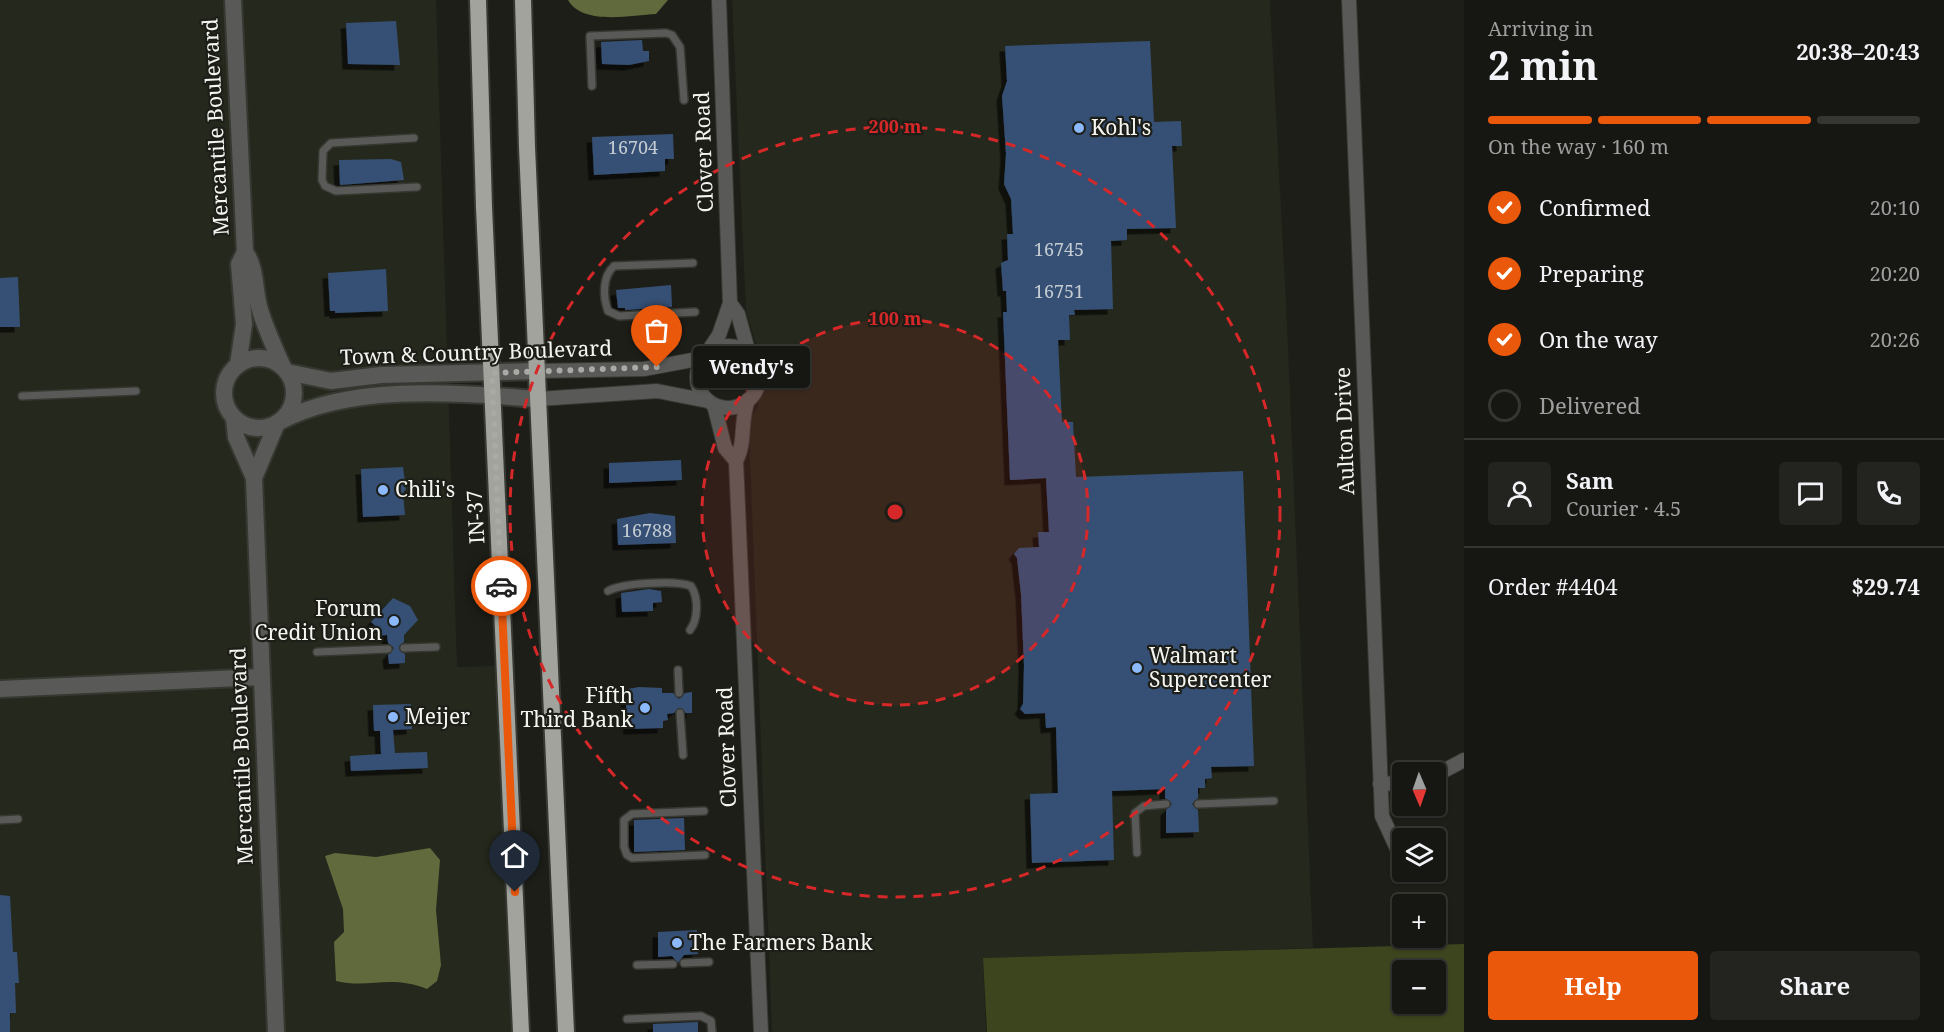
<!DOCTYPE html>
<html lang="en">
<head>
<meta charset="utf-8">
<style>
  :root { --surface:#161612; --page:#232320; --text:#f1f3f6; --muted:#9e9f9f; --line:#353532; --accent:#ea580c }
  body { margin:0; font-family:"Noto Serif",serif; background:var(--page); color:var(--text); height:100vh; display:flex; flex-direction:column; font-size:22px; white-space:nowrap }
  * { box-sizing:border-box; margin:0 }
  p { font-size:20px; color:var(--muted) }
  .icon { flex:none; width:33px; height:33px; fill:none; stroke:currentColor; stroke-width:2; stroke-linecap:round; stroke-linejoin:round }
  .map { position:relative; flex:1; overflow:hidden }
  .panel { display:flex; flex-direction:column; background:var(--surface); width:480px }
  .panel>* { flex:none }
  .needle { width:39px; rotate:178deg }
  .controls { position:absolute; left:1392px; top:762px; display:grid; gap:12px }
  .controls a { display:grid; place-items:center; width:54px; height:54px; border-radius:6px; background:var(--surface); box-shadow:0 2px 4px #0004,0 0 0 2px var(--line); font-size:30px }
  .pin { position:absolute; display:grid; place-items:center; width:51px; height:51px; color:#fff; margin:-62px -26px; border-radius:50% 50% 50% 0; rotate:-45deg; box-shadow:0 0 6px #0007 }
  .pin .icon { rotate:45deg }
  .courier { position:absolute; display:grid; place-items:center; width:60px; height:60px; margin:-30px; border:4px solid #ea580c; border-radius:50%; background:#fff; color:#222; box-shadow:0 2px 8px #0007 }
  .bubble { position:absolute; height:42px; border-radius:6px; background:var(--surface); box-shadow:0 2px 4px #0004,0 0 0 2px var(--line); font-size:20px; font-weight:700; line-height:42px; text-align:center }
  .summary em { font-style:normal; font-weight:700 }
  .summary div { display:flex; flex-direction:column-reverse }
  .summary { display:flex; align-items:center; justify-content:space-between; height:102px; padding:0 24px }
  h1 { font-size:39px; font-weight:700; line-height:45px }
  .bar { display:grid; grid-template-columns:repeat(4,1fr); gap:9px 6px; align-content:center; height:72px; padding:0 24px }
  .bar i { height:8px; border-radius:4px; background:var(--line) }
  .bar .active { background:var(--accent) }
  .bar p { grid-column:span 4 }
  .line { display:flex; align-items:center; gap:15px; padding:0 24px; border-top:2px solid var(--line) }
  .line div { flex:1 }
  .round { display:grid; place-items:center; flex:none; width:63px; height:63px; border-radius:6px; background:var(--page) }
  ol { padding:0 24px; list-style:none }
  li { display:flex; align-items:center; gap:18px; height:66px }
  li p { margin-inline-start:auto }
  li .icon { padding:6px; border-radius:50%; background:var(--accent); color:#fff; stroke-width:4 }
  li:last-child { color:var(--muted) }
  li i { width:33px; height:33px; border:3px solid var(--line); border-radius:50% }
  .cta { display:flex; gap:12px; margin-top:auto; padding:12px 24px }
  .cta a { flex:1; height:69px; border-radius:6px; background:var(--accent); color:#fff; font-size:24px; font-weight:700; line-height:69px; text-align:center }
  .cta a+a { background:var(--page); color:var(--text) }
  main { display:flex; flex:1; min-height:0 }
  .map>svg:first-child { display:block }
  .built { fill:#25281c }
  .green { fill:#3d451e; fill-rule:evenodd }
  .water { fill:#606a3c }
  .building { fill:#365074; filter:url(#shadow) }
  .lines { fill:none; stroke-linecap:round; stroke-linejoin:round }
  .service-casing { stroke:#373832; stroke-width:10 }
  .minor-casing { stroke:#373832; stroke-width:16 }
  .tertiary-casing { stroke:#373832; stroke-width:20 }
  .trunk-casing { stroke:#373832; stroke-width:20 }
  .service { stroke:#595a57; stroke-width:7 }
  .minor { stroke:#595a57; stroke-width:14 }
  .tertiary { stroke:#595a57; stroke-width:16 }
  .trunk { stroke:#a1a39c; stroke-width:16 }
  .done { stroke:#a9aaa5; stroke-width:6; stroke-dasharray:0 10.8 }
  .route { stroke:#ea580c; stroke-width:8 }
  .ring { fill:none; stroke:#d62828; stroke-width:3; stroke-dasharray:10 8 }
  .poi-dot { fill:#8bb9fc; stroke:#1d1e18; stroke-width:2 }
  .labels { text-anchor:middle; stroke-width:4.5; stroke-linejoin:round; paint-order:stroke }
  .number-label { font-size:18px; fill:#c4ccd2 }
  .street-label { font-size:21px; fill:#f4f5f1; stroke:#1d1e18 }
  .poi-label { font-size:21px; fill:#f4f5f1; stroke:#1d1e18; text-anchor:start }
  .centre { fill:#d62828; stroke:#1d1e18; stroke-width:3 }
  .ring-label { font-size:18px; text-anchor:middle; font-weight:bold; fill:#d62828; stroke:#1d1e18; stroke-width:4.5; stroke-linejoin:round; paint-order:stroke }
</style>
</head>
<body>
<main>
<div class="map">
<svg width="1464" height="1032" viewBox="0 0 1464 1032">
  <defs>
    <filter id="shadow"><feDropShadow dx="-5.5" dy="5.5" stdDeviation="0" flood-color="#0009"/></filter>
  </defs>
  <rect width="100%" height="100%" fill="#1d1e18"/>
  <g class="built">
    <polygon points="0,0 436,0 457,667 496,666 512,1032 0,1032"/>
    <polygon points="732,0 1270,0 1287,323 1313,948 983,958 986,1032 772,1032 749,432 752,416 758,406 761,360 746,311"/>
  </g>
  <path class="green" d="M 1464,944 L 1464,1032 L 987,1032 L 983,958 ZM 1402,970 L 1436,970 L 1436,1004 L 1402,1004 Z"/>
  <g class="water">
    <path d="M 568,0 L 668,0 L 656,14 C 631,15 583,26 568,0 Z"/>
    <path d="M 430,848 L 440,860 L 436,910 L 441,965 L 437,981 L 427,989 C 389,974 371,989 336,981 L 334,942 L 344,932 L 343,909 L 325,856 L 335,853 L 376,857 Z"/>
  </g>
  <g class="building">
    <polygon points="396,21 400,65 348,64 346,23"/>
    <polygon points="642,40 643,51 649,51 649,61 629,65 602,64 601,42"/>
    <polygon points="1150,41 1154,122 1181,121 1182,146 1172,146 1176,228 1127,229 1127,240 1111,241 1113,309 1074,310 1075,315 1069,315 1070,340 1058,340 1062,422 1073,422 1076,477 1243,471 1254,766 1211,767 1212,778 1205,779 1205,788 1198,788 1198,798 1192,804 1198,810 1199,832 1166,833 1166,810 1172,804 1165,798 1165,789 1112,791 1114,860 1032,863 1030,794 1058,793 1056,727 1046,728 1045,713 1025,714 1020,709 1023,704 1024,666 1021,594 1017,558 1014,554 1019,548 1039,547 1038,532 1049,532 1046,478 1010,480 1003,312 1007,312 1006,291 1003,291 1001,263 1008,260 1007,234 1013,234 1011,199 1004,184 1006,154 1002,96 1007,81 1005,46"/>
    <polygon points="673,134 674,159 665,159 665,171 594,175 592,137"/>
    <polygon points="391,159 401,162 404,180 340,185 339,160"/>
    <polygon points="386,269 388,311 335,313 335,311 330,311 328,273"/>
    <polygon points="18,277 20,327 0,327 0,278"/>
    <polygon points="671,285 672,307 625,310 625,308 618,308 616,290"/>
    <polygon points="681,460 682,480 609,483 609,463"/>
    <polygon points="403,467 406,489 403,493 405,515 363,517 361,469"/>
    <polygon points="650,513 675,516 676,543 618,545 617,519"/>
    <polygon points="649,589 661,591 662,602 653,603 653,611 622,612 621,593"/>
    <polygon points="393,598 410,606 418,620 404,635 404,642 399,646 400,651 405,654 405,663 389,664 388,655 394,648 388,643 387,635 374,636 379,629 371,622"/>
    <polygon points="639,687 662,688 662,693 673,693 679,699 685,693 692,692 692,713 686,713 679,708 674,713 667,714 668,720 663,721 663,728 629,729 626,706 628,689"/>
    <polygon points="411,704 412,729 393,730 395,753 427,752 428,768 351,771 350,756 381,754 380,731 374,731 373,705"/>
    <polygon points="684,818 685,850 634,852 634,820"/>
    <polygon points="0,895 10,896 13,952 17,952 19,983 15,983 16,1013 10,1013 10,1032 0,1032"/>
    <polygon points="697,930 698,954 684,955 678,963 672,956 658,957 658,932"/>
    <polygon points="698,1022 698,1032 653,1032 653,1024"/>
  </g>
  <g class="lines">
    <g class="service-casing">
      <g id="service">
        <polyline points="592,86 590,36 666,33 672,35 680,47 684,100"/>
        <polyline points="414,138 331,143 323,151 322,180 325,186 336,191 417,187"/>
        <path d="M 693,263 L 614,266 C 602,277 603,297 608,311 L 619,316 L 695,312"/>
        <polyline points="22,396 136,391"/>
        <path d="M 608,591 C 622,583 676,580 691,586 C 699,598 698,620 690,630"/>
        <polyline points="404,648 436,647"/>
        <polyline points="317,652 388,649"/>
        <polyline points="678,670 679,693"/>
        <polyline points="680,713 683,755"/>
        <polyline points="1198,804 1274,801"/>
        <polyline points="704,811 632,814 624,820 624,847 627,855 632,858 705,855"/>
        <polyline points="0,820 18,819"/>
        <polyline points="1137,853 1135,813 1144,806 1166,804"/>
        <polyline points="684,963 709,962"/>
        <polyline points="637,965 673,964"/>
        <polyline points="627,1019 701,1016 711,1021 712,1032"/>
      </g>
    </g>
    <g class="minor-casing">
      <g id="minor">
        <polyline points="1349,0 1382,816 1400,855"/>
        <polyline points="730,303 738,314 749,354"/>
        <circle cx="728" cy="377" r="31"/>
        <polyline points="705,356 719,335 730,303 719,0"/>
        <polyline points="537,371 644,369 703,358"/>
        <polyline points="538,399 657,391 708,401"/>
        <path d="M 748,400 C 740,420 746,443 736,461 L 761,1032"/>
        <polyline points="714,405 725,448 736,461"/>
        <polyline points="1436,775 1464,760"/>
        <polyline points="1380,784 1402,783"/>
      </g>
    </g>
    <g class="tertiary-casing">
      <g id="tertiary">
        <path d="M 233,0 L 245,252 C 257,268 254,291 260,310 C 266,330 275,349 283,367"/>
        <circle cx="259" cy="393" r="35"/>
        <polyline points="238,365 244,324 239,264 245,252"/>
        <polyline points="287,372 331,381 381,375 537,371"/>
        <polyline points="234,418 236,437 254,478 276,1032"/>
        <path d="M 281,421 C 353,383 458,393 538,399"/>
        <polyline points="254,478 277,423"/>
        <polyline points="0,689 261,677"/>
      </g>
    </g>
    <g class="trunk-casing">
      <g id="trunk">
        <polyline points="478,0 484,207 521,1032"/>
        <polyline points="523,0 527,147 566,1032"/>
      </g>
    </g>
    <use href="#service" class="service"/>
    <use href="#minor" class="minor"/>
    <use href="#tertiary" class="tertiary"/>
    <use href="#trunk" class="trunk"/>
  </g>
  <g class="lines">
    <polyline class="done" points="501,586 492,373 657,367"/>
    <polyline class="route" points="501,586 515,892"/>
  </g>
  <circle cx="895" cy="512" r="193" fill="#d62828" fill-opacity=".12"/>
  <g class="ring">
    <circle cx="895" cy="512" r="193"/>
    <circle cx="895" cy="512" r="385"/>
  </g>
  <g class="poi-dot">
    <circle cx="1079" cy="128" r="6"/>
    <circle cx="383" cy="490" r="6"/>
    <circle cx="394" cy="621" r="6"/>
    <circle cx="1137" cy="668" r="6"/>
    <circle cx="645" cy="708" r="6"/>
    <circle cx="393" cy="717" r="6"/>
    <circle cx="677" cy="943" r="6"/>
  </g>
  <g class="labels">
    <g class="number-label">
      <text x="633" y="154">16704</text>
      <text x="1059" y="256">16745</text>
      <text x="1059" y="298">16751</text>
      <text x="647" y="537">16788</text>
    </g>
    <g class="street-label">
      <text transform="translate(216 127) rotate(-93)" y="7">Mercantile Boulevard</text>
      <text transform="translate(704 152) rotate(-92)" y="7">Clover Road</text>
      <text transform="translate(476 353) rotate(-2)" y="7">Town &amp; Country Boulevard</text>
      <text transform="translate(1345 431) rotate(-92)" y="7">Aulton Drive</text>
      <text transform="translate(476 517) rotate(-93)" y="7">IN-37</text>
      <text transform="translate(727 747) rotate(-92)" y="7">Clover Road</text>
      <text transform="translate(242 756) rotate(-92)" y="7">Mercantile Boulevard</text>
    </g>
    <g class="poi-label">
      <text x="1091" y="135">Kohl's</text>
      <text x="395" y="497">Chili's</text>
      <text x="382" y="616" text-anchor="end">Forum<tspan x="382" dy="24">Credit Union</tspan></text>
      <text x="1149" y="663">Walmart<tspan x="1149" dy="24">Supercenter</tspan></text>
      <text x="633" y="703" text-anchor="end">Fifth<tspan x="633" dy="24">Third Bank</tspan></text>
      <text x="405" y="724">Meijer</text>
      <text x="689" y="950">The Farmers Bank</text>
    </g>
  </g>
  <circle cx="895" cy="512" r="9" class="centre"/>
  <g class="ring-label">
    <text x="895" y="133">200 m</text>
    <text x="895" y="325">100 m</text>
  </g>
</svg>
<div class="controls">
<a><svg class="needle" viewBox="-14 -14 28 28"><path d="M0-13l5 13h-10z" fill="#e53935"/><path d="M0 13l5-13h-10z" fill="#9e9f9f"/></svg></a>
<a><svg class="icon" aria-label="layers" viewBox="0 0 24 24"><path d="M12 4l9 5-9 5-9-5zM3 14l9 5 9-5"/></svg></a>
<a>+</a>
<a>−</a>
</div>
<div class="pin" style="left:657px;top:367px;background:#ea580c"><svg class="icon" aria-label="bag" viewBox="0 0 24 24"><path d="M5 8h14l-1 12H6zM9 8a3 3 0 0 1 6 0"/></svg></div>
<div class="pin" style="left:515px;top:892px;background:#1f2937"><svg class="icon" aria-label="home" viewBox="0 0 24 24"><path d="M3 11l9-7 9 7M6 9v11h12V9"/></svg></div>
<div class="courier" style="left:501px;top:586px"><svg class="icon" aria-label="car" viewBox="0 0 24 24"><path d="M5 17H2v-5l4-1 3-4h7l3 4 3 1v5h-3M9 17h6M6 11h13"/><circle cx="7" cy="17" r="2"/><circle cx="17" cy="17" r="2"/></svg></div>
<div class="bubble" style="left:693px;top:346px;width:117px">Wendy's</div>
</div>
<section class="panel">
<div class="summary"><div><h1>2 min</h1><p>Arriving in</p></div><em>20:38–20:43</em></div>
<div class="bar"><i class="active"></i><i class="active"></i><i class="active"></i><i></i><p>On the way · 160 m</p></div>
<ol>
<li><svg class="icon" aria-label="check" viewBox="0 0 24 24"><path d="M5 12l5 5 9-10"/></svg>Confirmed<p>20:10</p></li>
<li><svg class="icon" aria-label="check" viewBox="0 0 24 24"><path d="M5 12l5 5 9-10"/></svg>Preparing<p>20:20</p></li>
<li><svg class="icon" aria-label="check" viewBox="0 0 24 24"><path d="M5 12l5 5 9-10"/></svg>On the way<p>20:26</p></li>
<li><i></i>Delivered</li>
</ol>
<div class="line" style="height:108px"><a class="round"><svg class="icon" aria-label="person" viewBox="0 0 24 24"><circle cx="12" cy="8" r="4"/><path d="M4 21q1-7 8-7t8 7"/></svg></a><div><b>Sam</b><p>Courier · 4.5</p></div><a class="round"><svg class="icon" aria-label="chat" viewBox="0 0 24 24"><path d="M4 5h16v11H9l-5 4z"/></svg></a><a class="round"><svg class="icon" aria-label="phone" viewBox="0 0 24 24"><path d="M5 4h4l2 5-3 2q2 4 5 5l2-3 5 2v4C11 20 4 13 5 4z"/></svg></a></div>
<div class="line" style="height:78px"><div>Order #4404</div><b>$29.74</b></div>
<div class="cta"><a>Help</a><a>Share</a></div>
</section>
</main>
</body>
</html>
